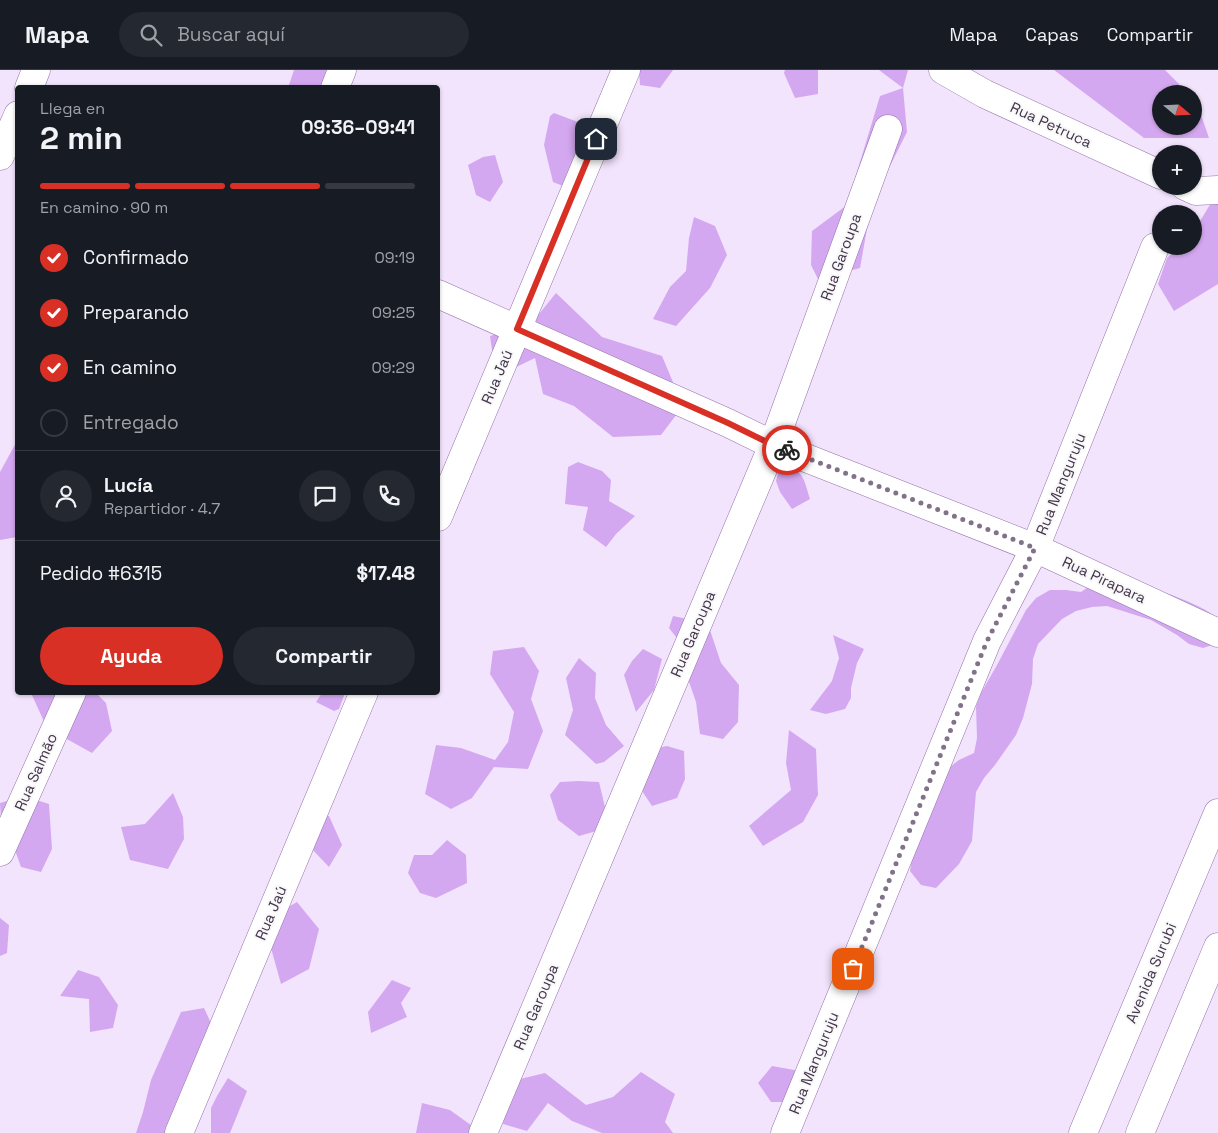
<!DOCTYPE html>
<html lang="es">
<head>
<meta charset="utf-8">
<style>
  :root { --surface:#171b24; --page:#242831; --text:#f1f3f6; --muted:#9ea1a6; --line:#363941; --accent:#d93025 }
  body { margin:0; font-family:"Space Grotesk",sans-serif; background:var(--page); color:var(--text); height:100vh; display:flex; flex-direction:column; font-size:19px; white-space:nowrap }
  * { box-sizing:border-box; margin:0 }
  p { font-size:16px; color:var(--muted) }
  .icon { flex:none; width:28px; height:28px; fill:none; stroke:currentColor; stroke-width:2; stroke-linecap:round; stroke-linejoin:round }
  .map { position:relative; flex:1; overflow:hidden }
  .sheet { position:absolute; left:15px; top:15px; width:425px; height:610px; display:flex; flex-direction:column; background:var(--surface); border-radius:5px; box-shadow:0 1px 4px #0004 }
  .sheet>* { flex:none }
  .needle { width:32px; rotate:109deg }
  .buttons { position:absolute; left:1152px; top:15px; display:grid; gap:10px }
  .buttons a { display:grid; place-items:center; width:50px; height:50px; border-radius:50%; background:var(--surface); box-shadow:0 1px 4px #0004; font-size:25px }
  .pin { position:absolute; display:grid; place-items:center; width:42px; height:42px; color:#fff; margin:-21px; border-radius:10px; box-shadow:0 2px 8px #0006 }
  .courier { position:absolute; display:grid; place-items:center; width:50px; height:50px; margin:-25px; border:4px solid #d93025; border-radius:50%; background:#fff; color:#222; box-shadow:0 1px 6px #0007 }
  .overview em { font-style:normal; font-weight:600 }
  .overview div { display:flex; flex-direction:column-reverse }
  .overview { display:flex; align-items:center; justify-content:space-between; height:85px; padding:0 25px }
  h1 { font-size:32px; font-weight:600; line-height:38px }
  .bar { display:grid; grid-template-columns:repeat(4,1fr); gap:8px 5px; align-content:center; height:60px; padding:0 25px }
  .bar i { height:6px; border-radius:4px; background:var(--line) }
  .bar .on { background:var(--accent) }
  .bar p { grid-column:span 4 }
  .line { display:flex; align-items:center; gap:12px; padding:0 25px; border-top:1px solid var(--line) }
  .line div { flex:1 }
  .round { display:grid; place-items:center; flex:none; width:52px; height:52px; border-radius:26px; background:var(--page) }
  ol { padding:0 25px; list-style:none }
  li { display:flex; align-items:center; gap:15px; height:55px }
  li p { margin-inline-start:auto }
  li .icon { padding:5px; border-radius:50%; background:var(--accent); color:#fff; stroke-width:4 }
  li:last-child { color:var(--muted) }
  li i { width:28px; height:28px; border:2px solid var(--line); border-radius:50% }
  .action { display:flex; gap:10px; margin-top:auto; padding:10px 25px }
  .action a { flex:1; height:58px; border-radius:30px; background:var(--accent); color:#fff; font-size:20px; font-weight:600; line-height:58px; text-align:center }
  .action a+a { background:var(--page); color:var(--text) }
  header { display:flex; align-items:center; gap:30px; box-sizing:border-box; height:70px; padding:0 25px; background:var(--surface); border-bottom:1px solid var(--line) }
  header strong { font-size:24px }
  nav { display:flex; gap:28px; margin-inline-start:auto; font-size:18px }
  .search { width:350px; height:45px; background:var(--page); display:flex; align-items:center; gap:12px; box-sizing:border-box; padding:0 18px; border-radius:28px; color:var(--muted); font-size:19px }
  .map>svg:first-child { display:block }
  .green { fill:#d4a8f0 }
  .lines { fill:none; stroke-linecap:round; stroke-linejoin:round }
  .minor-casing { stroke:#9372a8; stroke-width:29 }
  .tertiary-casing { stroke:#9372a8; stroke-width:29 }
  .minor { stroke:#fff; stroke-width:28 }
  .tertiary { stroke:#fff; stroke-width:28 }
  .done { stroke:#81728a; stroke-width:5; stroke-dasharray:0 9 }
  .route { stroke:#d93025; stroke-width:6 }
  .labels { text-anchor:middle; stroke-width:4; stroke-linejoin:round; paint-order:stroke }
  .street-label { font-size:15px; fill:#43344c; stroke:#f8f8f8 }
</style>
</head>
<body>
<header>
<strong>Mapa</strong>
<div class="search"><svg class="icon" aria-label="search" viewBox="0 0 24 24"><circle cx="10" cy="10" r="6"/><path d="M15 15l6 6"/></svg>Buscar aquí</div>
<nav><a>Mapa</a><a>Capas</a><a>Compartir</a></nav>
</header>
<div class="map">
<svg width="1218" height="1063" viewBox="0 0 1218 1063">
  <rect width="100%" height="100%" fill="#f3e4fd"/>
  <g class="green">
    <polygon points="294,0 332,0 321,17 288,18"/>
    <polygon points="639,0 673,0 660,18 640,15"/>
    <polygon points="785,0 818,0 818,24 795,28 784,3"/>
    <polygon points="879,0 908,0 903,18 907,62 876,124 867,159 860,198 818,209 811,195 812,161 847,135 880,26 903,18"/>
    <polygon points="1054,0 1165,0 1189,24 1161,24 1161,56 1194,56 1194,28 1196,30 1209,68 1144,68"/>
    <polygon points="554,43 578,52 583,124 553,112 544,75 550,46"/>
    <polygon points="495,85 503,112 490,132 476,125 468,95 483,87"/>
    <polygon points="1218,131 1218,214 1174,241 1158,214 1167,188 1181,176 1194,176 1194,161 1211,133"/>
    <polygon points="694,147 715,156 727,185 710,218 676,256 653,249 670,217 686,201 689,168"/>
    <polygon points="556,223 602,267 662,286 683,336 661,365 613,367 574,336 543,324 535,288 500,305 493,287 490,266 531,254"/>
    <polygon points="17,371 17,467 0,470 0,402"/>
    <polygon points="578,392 602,401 611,410 609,431 635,446 616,464 606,477 583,460 588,437 565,434 568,397"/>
    <path d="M 781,392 C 804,402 803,406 810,429 L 792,439 L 780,422 L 776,411 Z"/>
    <path d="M 1094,513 C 1113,515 1134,515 1152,519 C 1167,522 1208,538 1218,549 L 1218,573 L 1203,578 L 1189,574 L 1177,565 L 1151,550 L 1107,536 L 1092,537 L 1076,541 L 1062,549 L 1038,574 L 1033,589 L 1032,614 L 1023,648 L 1016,665 L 995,695 L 984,708 L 976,722 L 972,771 L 959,794 L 936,818 L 921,815 L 910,801 L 915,770 L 947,699 L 959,690 L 974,683 L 977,668 L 976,637 L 981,623 L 997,595 L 1026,540 L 1036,528 L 1050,520 L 1066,520 L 1081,522 Z"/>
    <polygon points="673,546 687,549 707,551 721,593 739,615 738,652 723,669 700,664 696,632 688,609 690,585 669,558"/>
    <polygon points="833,565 864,579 857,593 851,618 851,628 845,639 826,644 810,640 832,611 839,588"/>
    <polygon points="524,577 539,601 531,629 543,661 528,699 494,697 472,728 451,739 425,724 436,675 461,678 495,690 508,672 514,642 490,604 493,581"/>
    <polygon points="643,579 662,589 654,620 636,642 624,605 632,591"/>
    <polygon points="579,588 596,603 595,628 606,655 624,676 604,692 596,694 565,665 573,640 566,608"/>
    <polygon points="31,623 96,623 106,633 112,661 92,683 47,658"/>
    <polygon points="322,623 345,623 339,639 334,641 316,632"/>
    <polygon points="789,660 816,679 818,725 803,752 763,776 749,756 791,720 786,693"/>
    <polygon points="667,676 684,681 685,709 677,728 652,736 644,724 637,711 652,679"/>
    <polygon points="579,711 599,712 605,737 600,760 579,766 558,750 550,725 560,712"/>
    <polygon points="173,723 183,747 184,769 168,799 130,790 121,757 145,754"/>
    <polygon points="24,726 49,734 52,779 41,802 21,797 11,769 1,749 0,733"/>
    <polygon points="317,743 329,746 342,775 329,797 310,777"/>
    <polygon points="447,770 466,785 467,813 436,828 420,823 408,803 414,785 432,785"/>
    <polygon points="297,832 319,859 309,899 281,914 271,878 276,844"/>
    <polygon points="0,848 9,855 7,883 0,886"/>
    <polygon points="78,900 99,907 118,935 113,958 90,962 89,929 60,926"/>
    <polygon points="392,910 411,918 401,933 407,947 371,963 368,942"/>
    <polygon points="204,938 217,966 201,987 182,1019 177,1051 174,1063 136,1063 143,1042 151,1010 181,942"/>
    <polygon points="772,996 800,1001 787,1032 771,1032 758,1013"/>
    <polygon points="641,1002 675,1024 665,1052 673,1063 602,1063 572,1051 548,1033 527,1061 503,1054 509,1022 520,1009 545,1003 586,1035 613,1027"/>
    <polygon points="228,1008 247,1021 230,1063 211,1063 211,1038 217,1026"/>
    <polygon points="422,1033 450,1040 475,1058 473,1063 416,1063"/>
  </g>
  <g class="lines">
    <g class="minor-casing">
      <g id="minor">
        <polyline points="943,0 985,24 1161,105"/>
        <polyline points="29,18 36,0"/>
        <polyline points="335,18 342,0"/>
        <polyline points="0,86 18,45"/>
        <polyline points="1185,116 1196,121 1218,120"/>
        <polyline points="438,224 728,353 773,375 1035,478 1218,563"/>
        <polyline points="438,447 626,0"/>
        <polyline points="0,782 72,622"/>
        <polyline points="179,1063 364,622"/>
        <polyline points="483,1063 773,375 888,59"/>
        <polyline points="785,1063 987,571 1035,478 1155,177"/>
      </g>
    </g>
    <g class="tertiary-casing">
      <g id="tertiary">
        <polyline points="1083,1063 1218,743"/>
        <polyline points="1140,1063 1218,877"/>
      </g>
    </g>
    <use href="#minor" class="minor"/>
    <use href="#tertiary" class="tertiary"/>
  </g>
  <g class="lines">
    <polyline class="done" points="787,380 1035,478 987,571 853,899"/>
    <polyline class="route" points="596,69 517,259 728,353 773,375 787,380"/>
  </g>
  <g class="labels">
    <g class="street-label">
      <text transform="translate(1051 55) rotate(25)" y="5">Rua Petruca</text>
      <text transform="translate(841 187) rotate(-70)" y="5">Rua Garoupa</text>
      <text transform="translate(497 307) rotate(-67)" y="5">Rua Jaú</text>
      <text transform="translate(1061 414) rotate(-68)" y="5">Rua Manguruju</text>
      <text transform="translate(1104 510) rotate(25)" y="5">Rua Pirapara</text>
      <text transform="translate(693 564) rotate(-67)" y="5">Rua Garoupa</text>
      <text transform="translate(36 702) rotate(-66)" y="5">Rua Salmão</text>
      <text transform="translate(271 843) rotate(-67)" y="5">Rua Jaú</text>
      <text transform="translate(1151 903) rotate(-67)" y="5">Avenida Surubi</text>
      <text transform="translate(536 937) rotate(-67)" y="5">Rua Garoupa</text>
      <text transform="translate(814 993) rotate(-68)" y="5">Rua Manguruju</text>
    </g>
  </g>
</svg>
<div class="buttons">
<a><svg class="needle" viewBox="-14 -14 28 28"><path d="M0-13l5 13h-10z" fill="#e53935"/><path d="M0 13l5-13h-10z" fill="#9ea1a6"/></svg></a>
<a>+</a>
<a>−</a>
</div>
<div class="pin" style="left:853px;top:899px;background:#ea580c"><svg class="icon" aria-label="bag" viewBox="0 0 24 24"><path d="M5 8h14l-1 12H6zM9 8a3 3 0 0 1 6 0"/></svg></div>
<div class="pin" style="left:596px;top:69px;background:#1f2937"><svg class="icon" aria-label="home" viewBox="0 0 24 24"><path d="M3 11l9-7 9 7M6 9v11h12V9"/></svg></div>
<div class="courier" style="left:787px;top:380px"><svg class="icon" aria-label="bike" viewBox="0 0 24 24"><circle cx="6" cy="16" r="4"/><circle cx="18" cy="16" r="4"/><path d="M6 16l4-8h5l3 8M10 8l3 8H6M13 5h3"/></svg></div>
<section class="sheet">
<div class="overview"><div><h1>2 min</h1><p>Llega en</p></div><em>09:36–09:41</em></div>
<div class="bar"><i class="on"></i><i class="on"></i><i class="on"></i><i></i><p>En camino · 90 m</p></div>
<ol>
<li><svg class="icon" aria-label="check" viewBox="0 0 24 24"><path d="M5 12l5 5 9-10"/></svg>Confirmado<p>09:19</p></li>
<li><svg class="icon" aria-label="check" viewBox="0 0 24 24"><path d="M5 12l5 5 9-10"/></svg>Preparando<p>09:25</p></li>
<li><svg class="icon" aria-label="check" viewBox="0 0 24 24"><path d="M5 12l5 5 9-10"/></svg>En camino<p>09:29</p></li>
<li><i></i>Entregado</li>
</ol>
<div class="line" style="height:90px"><a class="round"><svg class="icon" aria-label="person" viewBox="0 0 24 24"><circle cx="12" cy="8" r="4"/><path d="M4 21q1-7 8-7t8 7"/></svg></a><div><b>Lucía</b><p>Repartidor · 4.7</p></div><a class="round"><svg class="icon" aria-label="chat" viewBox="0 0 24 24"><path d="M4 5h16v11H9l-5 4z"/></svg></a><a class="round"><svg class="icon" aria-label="phone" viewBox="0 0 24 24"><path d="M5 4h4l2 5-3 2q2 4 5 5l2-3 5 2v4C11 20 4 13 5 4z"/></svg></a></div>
<div class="line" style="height:65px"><div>Pedido #6315</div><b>$17.48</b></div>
<div class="action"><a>Ayuda</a><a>Compartir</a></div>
</section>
</div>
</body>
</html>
